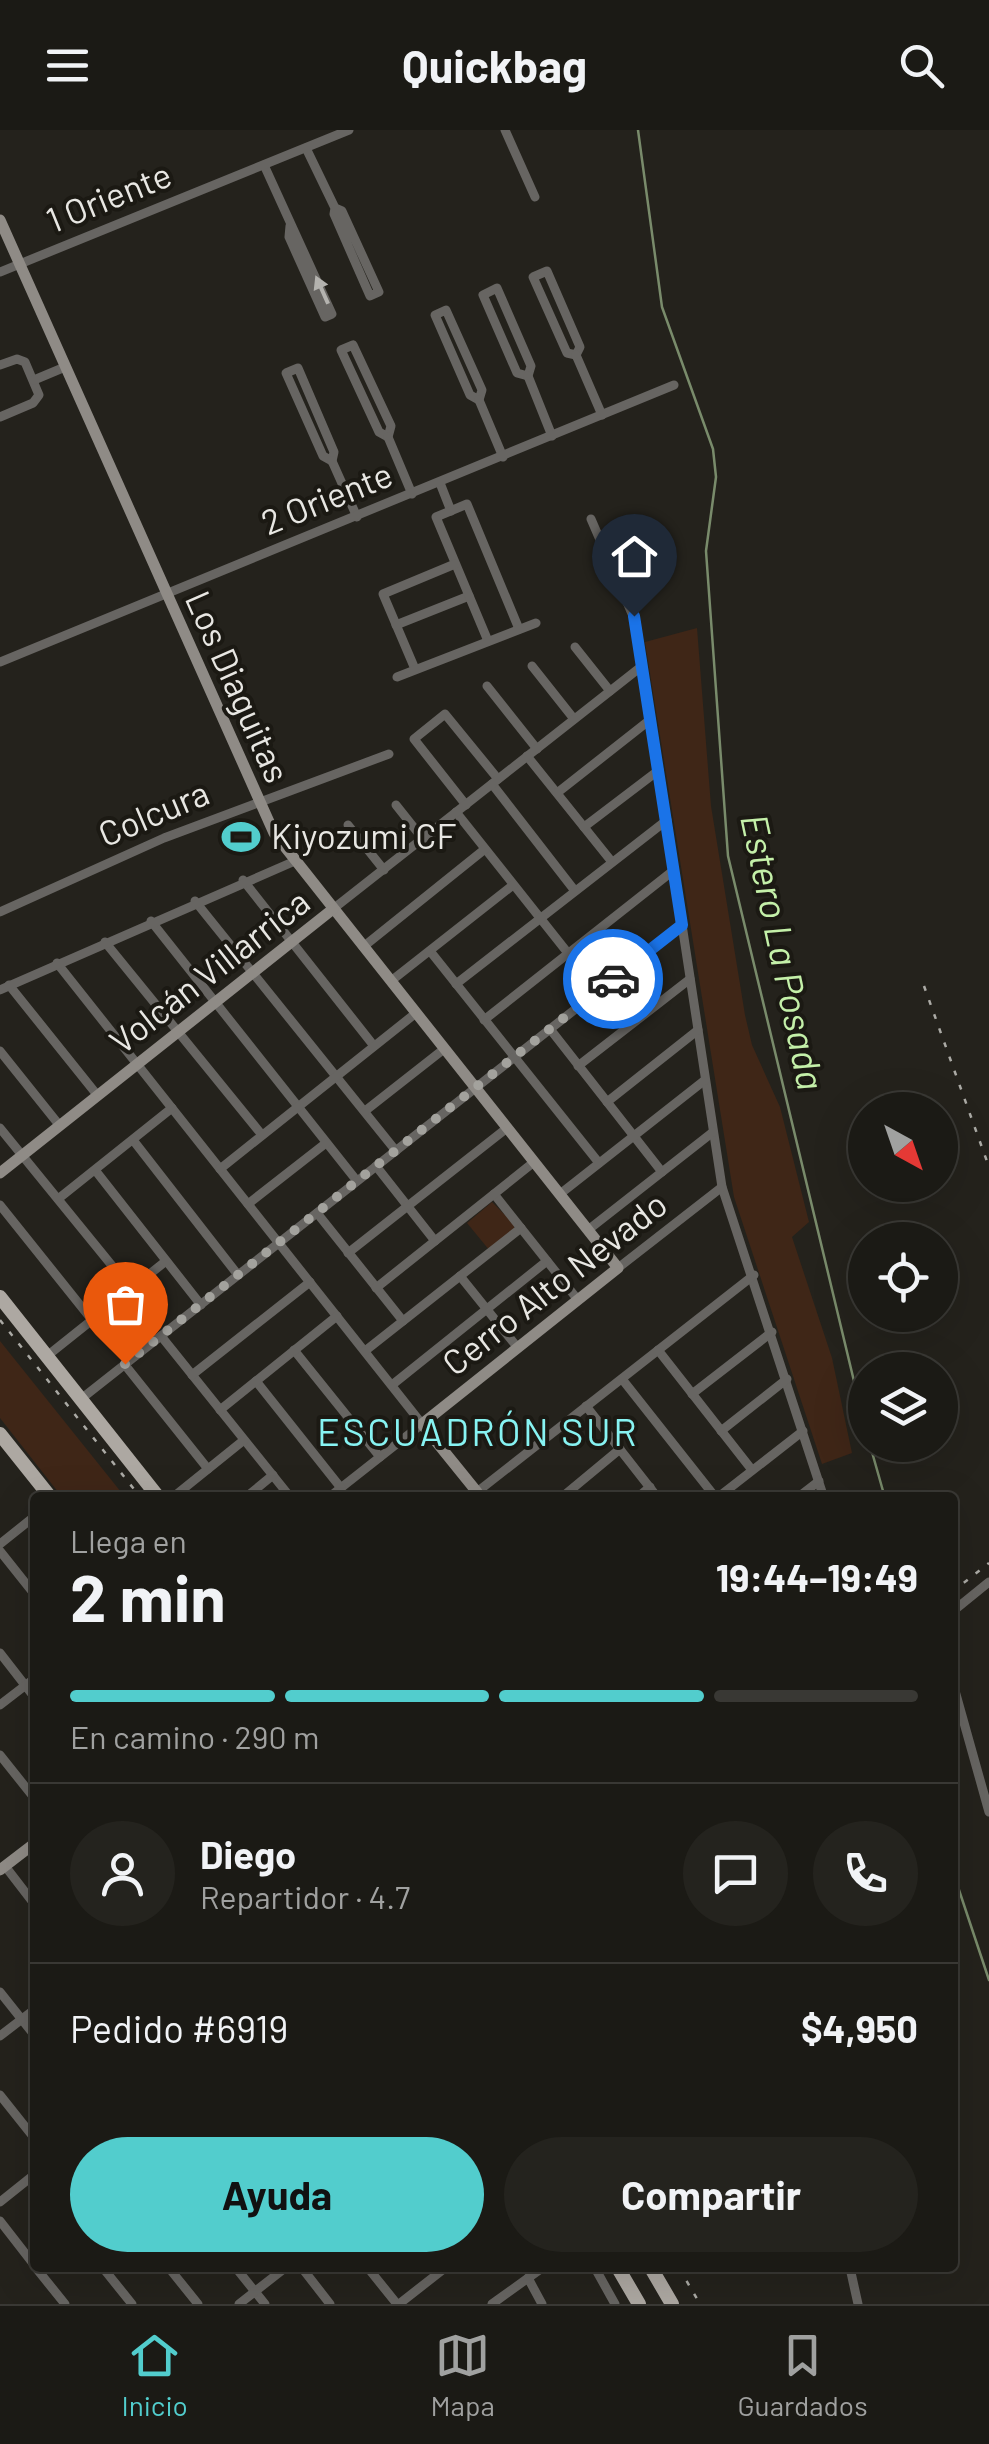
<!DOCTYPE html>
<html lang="es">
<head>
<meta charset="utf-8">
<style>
  :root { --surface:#1b1a15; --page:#24231e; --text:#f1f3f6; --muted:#a0a1a0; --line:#393834; --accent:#52cdcd }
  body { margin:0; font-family:Barlow,sans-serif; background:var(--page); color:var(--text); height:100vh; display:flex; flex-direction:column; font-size:38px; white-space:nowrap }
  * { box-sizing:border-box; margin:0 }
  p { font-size:32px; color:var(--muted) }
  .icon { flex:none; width:55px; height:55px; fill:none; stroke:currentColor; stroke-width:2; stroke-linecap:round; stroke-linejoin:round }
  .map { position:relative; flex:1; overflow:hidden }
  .sheet { position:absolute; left:30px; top:1362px; width:928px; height:780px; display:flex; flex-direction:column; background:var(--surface); border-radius:10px; box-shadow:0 10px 40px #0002,0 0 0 2px var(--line) }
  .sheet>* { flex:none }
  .needle { width:65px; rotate:140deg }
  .tools { position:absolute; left:848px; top:962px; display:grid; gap:20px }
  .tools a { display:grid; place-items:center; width:110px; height:110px; border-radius:50%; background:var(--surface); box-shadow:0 10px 40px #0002,0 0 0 2px var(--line); font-size:50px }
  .pin { position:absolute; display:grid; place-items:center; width:85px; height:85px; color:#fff; margin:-102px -42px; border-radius:50% 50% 50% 0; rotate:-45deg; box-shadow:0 0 10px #0007 }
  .pin .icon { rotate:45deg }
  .courier { position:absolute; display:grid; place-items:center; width:100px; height:100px; margin:-50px; border:8px solid #1a73e8; border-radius:50%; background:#fff; color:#222; box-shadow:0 2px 12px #0007 }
  .head em { font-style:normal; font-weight:700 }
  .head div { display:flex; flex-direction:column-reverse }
  .head { display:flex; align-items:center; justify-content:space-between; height:170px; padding:0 40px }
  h1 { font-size:65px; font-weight:700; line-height:75px }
  .bar { display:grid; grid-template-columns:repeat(4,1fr); gap:15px 10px; align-content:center; height:120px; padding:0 40px }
  .bar i { height:12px; border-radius:8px; background:var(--line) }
  .bar .active { background:var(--accent) }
  .bar p { grid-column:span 4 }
  .line { display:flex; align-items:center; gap:25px; padding:0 40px; border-top:2px solid var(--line) }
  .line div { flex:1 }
  .round { display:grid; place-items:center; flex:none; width:105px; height:105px; border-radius:52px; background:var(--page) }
  .action { display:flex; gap:20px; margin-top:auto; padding:20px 40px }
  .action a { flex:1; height:115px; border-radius:60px; background:var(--accent); color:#111; font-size:40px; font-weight:700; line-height:115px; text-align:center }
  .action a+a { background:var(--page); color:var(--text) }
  header { display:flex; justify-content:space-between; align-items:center; height:130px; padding:0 40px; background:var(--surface); font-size:45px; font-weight:700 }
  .menu { display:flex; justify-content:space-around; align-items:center; height:140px; border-top:2px solid var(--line); background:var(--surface); font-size:28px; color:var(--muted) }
  .menu a { display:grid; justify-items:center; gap:5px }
  .menu .active { color:var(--accent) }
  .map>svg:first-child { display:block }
  .green { fill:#3f2617 }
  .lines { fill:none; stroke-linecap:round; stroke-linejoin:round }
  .stream { stroke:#798b6b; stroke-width:2.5 }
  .street { stroke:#676562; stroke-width:9 }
  .secondary { stroke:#8f8b86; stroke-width:11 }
  .primary { stroke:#ada8a2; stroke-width:14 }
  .rail { stroke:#abaaa5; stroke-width:2.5; stroke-dasharray:5 10; stroke-linecap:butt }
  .oneway { fill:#b4b3af }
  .done { stroke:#a3a29d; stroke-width:10; stroke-dasharray:0 18 }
  .route { stroke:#1a73e8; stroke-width:12 }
  .labels { text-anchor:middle; stroke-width:8; stroke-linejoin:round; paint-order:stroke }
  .street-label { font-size:35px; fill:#e8e7e3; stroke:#1b1913 }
  .poi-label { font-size:35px; fill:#e8e7e3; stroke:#1b1913; text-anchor:start }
  .water-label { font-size:38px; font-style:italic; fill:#c4f0a9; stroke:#1b1913 }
  .neighbourhood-label { font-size:38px; letter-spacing:2.5px; fill:#87f3f2; stroke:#1b1913 }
</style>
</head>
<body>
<header><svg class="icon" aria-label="menu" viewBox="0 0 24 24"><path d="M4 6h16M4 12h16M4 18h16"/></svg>Quickbag<svg class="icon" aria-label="search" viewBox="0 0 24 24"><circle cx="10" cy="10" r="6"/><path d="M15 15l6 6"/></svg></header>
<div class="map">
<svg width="989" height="2174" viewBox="0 0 989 2174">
  <rect width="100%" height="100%" fill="#24221c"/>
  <g class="green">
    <polygon points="697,498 711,676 745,885 752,915 780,977 809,1092 792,1107 832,1228 852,1323 822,1334 734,1067 645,512"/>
    <polygon points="492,1072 514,1094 514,1102 490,1121 467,1093"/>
    <polygon points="0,1211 125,1367 62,1367 0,1288"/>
  </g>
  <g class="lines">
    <g class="stream">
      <polyline points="638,0 662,177 713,319 716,347 706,421 728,726 865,1297"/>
      <polyline points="870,1315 885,1368"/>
      <polyline points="952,1739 989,1850"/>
    </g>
    <g class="street">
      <polyline points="505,0 535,67"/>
      <polyline points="306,18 335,78 342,81 379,162 370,166 334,84 335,78"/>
      <polyline points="264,35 332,184 325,187 289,107 290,96"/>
      <polygon points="547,141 580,217 576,225 567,223 533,147"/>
      <polyline points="0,142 349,0"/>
      <polygon points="497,158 531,236 528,246 517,243 483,165"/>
      <polygon points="446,180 482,260 479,270 470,265 435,185"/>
      <polygon points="353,215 391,296 388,307 379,302 341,220"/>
      <polyline points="576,225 602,285"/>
      <polyline points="0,235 17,229 25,232 39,265 33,273 0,287"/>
      <polygon points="298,238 334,322 332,331 323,326 286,243"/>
      <polyline points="528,246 552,306"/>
      <polyline points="34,250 65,237"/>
      <polyline points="479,270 503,327"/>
      <polyline points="388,307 412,364"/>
      <polyline points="332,331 357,387"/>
      <polyline points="440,353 451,381"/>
      <polyline points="591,389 636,493 722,1057 824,1368"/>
      <polyline points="396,495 469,466"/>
      <polyline points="488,511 436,387 467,374 519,499"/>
      <polyline points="575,517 610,561"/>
      <polyline points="0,532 674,255"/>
      <polyline points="532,536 574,589"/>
      <polyline points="415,539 383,464 455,434"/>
      <polyline points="397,547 536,493"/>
      <polyline points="487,556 537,619"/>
      <polyline points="527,626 612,732"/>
      <polyline points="492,654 575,761"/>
      <polyline points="557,663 651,589"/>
      <polyline points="396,675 423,709"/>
      <polyline points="466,675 414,609 445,584 498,649"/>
      <polyline points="456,682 598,861"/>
      <polyline points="348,695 384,740"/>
      <polyline points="584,697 659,640"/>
      <polyline points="243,750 374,916"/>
      <polyline points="195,771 396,1021"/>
      <polyline points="333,779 642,536"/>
      <polyline points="0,782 164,708 389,624"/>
      <polyline points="151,791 357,1051"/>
      <polyline points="105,812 262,1005"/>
      <polyline points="363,817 485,719"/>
      <polyline points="430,821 599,1033"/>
      <polyline points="57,833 422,1294 328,1368"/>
      <polyline points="391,851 513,755"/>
      <polyline points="456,854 667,690"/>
      <polyline points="9,855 98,966"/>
      <polyline points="0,860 295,731"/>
      <polyline points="484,890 674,740"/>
      <polyline points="550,899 662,1042"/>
      <polyline points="0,921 60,996"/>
      <polyline points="578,936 690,849"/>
      <polyline points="607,972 698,900"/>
      <polyline points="365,981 444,919"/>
      <polyline points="0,998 131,1159"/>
      <polyline points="133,1010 238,1145"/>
      <polyline points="376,1036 435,1111"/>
      <polyline points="220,1039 416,883"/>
      <polyline points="95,1040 201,1175"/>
      <polyline points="494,1064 578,1170"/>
      <polyline points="560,1064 705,950"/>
      <polyline points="58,1069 172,978"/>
      <polyline points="248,1074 326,1013"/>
      <polyline points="0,1075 92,1190"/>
      <polyline points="317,1083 403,1191"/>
      <polyline points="588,1100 713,1002"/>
      <polyline points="348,1123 507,998"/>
      <polyline points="618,1138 722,1057"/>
      <polyline points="460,1146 518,1218"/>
      <polyline points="376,1158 534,1032"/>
      <polyline points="161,1206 291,1368"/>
      <polyline points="294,1220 380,1327"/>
      <polyline points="658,1220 752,1340"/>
      <polyline points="365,1221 521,1098"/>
      <polyline points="47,1226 166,1131"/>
      <polyline points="125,1235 208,1339"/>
      <polyline points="192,1245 310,1152"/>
      <polyline points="622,1249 716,1368"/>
      <polyline points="256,1251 341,1358"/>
      <polyline points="392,1255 547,1131"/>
      <polyline points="692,1264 772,1202"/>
      <polyline points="81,1269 682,795"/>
      <polyline points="586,1276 658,1368"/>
      <polyline points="220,1280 337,1186"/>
      <polyline points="721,1301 787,1249"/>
      <polyline points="172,1368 244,1310"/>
      <polyline points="245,1368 273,1345"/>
      <polyline points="481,1368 477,1362 754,1145"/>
      <polyline points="561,1368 620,1319"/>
      <polyline points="637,1368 650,1357"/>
      <polyline points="717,1368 803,1301"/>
      <polyline points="797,1368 819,1351"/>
      <polyline points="0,1414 35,1386"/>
      <polyline points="0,1421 35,1465"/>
      <polyline points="952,1482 989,1452"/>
      <polyline points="0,1523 35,1568"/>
      <polyline points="952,1550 989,1682"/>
      <polyline points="0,1575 35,1548"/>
      <polyline points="0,1625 35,1669"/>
      <polyline points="5,1736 35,1775"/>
      <polyline points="0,1862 35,1906"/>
      <polyline points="0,1906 35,1879"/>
      <polyline points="0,1965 35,2009"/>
      <polyline points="0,2072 35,2044"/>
      <polyline points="0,2091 35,2136"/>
      <polyline points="36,2138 65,2174"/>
      <polyline points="103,2138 132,2174"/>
      <polyline points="169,2138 198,2174"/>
      <polyline points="236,2138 265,2174"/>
      <polyline points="302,2138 330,2174"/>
      <polyline points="368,2138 397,2174"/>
      <polyline points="595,2138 615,2174"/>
      <polyline points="850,2138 858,2174"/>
      <polyline points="528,2148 542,2174"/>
      <polyline points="239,2174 285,2138"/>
      <polyline points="399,2174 445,2138"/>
      <polyline points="492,2174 542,2138"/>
    </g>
    <g class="secondary">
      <polyline points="0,90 274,703 618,1138 422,1294 477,1362 471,1368"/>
      <polyline points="0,1043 333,779"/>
      <polyline points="0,1740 35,1713"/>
    </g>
    <g class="primary">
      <polyline points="0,1167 159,1368"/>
      <polyline points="0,1304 51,1368"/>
      <polyline points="618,2138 639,2174"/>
      <polyline points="651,2138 672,2174"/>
    </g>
    <g class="rail">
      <polyline points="924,856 989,1037"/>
      <polyline points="0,1190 141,1368"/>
      <polyline points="952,1462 989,1433"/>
      <polyline points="679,2138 700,2174"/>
    </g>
  </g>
  <defs><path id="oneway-solid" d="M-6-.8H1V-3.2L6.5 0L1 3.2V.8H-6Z" transform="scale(2.5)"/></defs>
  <use class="oneway" href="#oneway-solid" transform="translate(322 160) rotate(-114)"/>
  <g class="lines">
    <polyline class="done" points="125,1234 613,849"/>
    <polyline class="route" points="613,849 682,795 634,486"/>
  </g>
  <defs>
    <g id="stadium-bare" transform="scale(3)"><path d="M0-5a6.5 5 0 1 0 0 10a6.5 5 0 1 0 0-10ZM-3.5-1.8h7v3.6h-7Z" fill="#52cdcd" stroke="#1b1913" stroke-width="2.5" paint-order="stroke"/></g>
  </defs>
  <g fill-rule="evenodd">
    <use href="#stadium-bare" x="241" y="707"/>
  </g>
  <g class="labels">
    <g class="street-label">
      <text transform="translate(109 68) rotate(-22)" y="12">1 Oriente</text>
      <text transform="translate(327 369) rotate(-22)" y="12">2 Oriente</text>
      <text transform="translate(237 557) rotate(66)" y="12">Los Diaguitas</text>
      <text transform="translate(154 684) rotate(-23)" y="12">Colcura</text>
      <text transform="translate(210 842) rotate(-38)" y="12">Volcán Villarrica</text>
      <text transform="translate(555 1154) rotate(-38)" y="12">Cerro Alto Nevado</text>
    </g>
    <g class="poi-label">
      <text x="271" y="719">Kiyozumi CF</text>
    </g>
    <g class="water-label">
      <text transform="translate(782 822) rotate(78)" y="13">Estero La Posada</text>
    </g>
    <g class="neighbourhood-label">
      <text x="478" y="1316">ESCUADRÓN SUR</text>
    </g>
  </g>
</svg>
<div class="tools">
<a><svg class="needle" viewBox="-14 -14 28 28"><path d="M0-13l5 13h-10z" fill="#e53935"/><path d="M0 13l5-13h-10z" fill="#a0a1a0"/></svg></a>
<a><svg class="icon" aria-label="locate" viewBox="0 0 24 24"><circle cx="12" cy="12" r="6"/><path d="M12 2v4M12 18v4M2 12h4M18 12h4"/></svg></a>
<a><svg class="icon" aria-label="layers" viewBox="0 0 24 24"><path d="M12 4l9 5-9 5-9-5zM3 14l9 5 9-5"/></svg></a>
</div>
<div class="pin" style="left:125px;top:1234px;background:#ea580c"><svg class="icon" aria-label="bag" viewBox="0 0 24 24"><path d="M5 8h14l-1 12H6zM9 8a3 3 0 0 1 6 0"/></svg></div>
<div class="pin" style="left:634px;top:486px;background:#1f2937"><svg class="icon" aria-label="home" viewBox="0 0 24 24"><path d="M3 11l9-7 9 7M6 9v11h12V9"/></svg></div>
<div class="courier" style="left:613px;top:849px"><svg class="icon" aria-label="car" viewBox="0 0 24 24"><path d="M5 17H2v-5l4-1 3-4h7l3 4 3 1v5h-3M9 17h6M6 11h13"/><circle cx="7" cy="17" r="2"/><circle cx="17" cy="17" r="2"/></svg></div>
<section class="sheet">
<div class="head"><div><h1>2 min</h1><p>Llega en</p></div><em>19:44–19:49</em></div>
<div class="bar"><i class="active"></i><i class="active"></i><i class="active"></i><i></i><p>En camino · 290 m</p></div>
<div class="line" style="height:180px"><a class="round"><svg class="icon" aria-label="person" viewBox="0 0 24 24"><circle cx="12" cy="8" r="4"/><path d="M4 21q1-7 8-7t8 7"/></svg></a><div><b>Diego</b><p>Repartidor · 4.7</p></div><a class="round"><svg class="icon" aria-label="chat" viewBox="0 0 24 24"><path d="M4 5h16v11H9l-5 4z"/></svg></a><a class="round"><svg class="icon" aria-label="phone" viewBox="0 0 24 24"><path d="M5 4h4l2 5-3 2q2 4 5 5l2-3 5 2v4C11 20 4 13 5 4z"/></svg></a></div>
<div class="line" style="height:130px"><div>Pedido #6919</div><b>$4,950</b></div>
<div class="action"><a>Ayuda</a><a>Compartir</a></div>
</section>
</div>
<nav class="menu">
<a class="active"><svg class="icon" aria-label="home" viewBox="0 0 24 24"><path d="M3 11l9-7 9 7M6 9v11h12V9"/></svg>Inicio</a>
<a><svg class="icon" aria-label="map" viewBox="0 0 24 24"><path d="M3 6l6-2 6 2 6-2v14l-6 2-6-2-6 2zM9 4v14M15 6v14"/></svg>Mapa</a>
<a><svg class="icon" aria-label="saved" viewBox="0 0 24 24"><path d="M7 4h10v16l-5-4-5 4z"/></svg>Guardados</a>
</nav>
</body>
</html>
